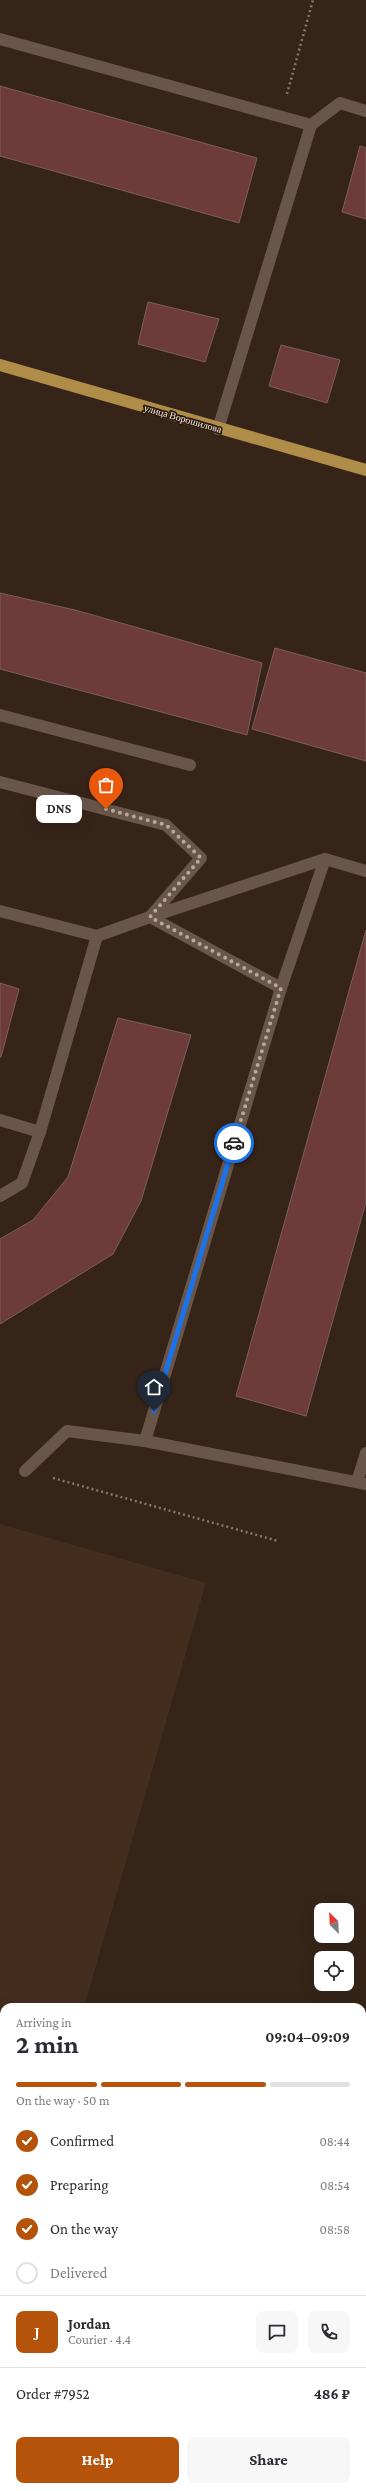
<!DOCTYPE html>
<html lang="en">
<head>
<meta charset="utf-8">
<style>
  :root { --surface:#fff; --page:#f7f7f7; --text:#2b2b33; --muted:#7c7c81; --line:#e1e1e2; --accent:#b45309 }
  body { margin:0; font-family:"Crimson Pro",serif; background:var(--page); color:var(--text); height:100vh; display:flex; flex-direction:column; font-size:15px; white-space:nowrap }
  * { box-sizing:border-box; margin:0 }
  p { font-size:13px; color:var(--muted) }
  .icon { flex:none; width:22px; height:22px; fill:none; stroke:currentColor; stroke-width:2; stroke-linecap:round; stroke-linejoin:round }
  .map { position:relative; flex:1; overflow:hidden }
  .details { position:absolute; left:0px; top:2003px; width:366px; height:488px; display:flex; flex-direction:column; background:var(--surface); border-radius:12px 12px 0 0; box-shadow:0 4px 16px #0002 }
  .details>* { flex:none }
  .needle { width:26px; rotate:336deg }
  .tools { position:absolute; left:314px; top:1903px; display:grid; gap:8px }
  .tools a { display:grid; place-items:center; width:40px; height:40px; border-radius:8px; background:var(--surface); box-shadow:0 4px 16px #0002; font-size:20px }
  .pin { position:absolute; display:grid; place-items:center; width:34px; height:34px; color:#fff; margin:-41px -17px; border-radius:50% 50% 50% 0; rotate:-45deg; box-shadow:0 0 4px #0007 }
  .pin .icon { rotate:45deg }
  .courier { position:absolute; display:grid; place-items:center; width:40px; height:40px; margin:-20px; border:3px solid #1a73e8; border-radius:50%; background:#fff; color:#222; box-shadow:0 1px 5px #0007 }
  .bubble { position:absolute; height:28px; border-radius:8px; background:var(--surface); box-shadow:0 4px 16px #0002; font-size:13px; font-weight:700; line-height:28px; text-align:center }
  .headline em { font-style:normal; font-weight:700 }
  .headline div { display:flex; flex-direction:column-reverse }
  .headline { display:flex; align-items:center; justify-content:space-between; height:68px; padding:0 16px }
  h1 { font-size:26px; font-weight:700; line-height:30px }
  .bar { display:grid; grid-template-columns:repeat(4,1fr); gap:6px 4px; align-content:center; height:48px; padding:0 16px }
  .bar i { height:5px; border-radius:3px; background:var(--line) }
  .bar .current { background:var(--accent) }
  .bar p { grid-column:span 4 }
  .line { display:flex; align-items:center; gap:10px; padding:0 16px; border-top:1px solid var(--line) }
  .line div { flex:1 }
  .round { display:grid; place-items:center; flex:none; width:42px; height:42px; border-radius:8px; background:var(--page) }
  ol { padding:0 16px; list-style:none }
  li { display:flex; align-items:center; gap:12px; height:44px }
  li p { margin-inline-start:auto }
  li .icon { padding:4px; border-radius:50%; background:var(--accent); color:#fff; stroke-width:4 }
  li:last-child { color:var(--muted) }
  li i { width:22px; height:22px; border:2px solid var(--line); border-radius:50% }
  .action { display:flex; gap:8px; margin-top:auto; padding:8px 16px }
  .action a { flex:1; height:46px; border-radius:8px; background:var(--accent); color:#fff; font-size:16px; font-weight:700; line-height:46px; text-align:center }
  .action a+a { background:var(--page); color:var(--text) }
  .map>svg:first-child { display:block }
  .built { fill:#442d1d }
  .green { fill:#452a35 }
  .building { fill:#6d3b38; stroke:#795f5d }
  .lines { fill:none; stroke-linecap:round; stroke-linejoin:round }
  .path { stroke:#86766c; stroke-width:2.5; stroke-dasharray:2 3; stroke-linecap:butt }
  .minor { stroke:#695648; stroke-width:12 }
  .major { stroke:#af8d49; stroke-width:12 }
  .done { stroke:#b6a89f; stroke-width:4; stroke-dasharray:0 7.2 }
  .route { stroke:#1a73e8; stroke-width:5 }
  .labels { text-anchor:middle; stroke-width:3.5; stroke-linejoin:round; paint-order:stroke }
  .street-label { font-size:10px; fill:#fbefe7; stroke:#2b1b0f }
</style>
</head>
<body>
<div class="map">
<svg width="366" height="2491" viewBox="0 0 366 2491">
  <rect width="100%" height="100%" fill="#362418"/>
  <polygon class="built" points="0,1524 206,1583 84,2007 4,2007 4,2092 0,2091"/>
  <polygon class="green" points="0,2182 4,2184 4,2487 362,2487 362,2287 366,2288 366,2491 0,2491"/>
  <g class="building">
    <polygon points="0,86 257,158 239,223 0,156"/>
    <polygon points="360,146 366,148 366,219 342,212"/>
    <polygon points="148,302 219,319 205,362 138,344"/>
    <polygon points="281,345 340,360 327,403 269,386"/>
    <polygon points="0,593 75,610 262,663 247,735 0,669"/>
    <polygon points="275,648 366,673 366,761 252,729"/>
    <polygon points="366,930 366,1202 306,1416 236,1396"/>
    <polygon points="0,983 19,989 1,1057 0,1057"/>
    <polygon points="118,1018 191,1035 141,1201 113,1254 0,1324 0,1239 33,1220 68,1177"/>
    <polygon points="366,2058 366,2075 362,2074"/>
  </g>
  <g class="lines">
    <g class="path">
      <polyline points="287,94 313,0"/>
      <polyline points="53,1478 278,1541"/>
    </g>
    <g class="minor">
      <polyline points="0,39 311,125 218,429"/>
      <polyline points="311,125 340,103 366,111"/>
      <polyline points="0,715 190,765"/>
      <polyline points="0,782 166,825 201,858 150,917 325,859"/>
      <polyline points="0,911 97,936 150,917 281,988"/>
      <polyline points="0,1120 40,1132"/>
      <polyline points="0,1196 22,1183 40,1132 97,936"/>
      <polyline points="145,1441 281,988 325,859 366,871"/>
      <polyline points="25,1471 67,1431 145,1441 366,1484"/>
      <polyline points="357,1482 366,1453"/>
    </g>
    <polyline class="major" points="0,365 366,470"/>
  </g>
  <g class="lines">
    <polyline class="done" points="106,809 166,825 201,858 150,917 281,988 234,1143"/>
    <polyline class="route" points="154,1411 234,1143"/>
  </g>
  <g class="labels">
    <g class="street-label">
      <text transform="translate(183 418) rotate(16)" y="4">улица Ворошилова</text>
    </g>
  </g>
</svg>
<div class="tools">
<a><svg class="needle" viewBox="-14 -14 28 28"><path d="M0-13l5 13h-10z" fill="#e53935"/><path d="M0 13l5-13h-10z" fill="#7c7c81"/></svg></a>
<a><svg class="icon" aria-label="locate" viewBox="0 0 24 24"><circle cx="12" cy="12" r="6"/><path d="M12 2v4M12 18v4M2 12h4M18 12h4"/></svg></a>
</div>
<div class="pin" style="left:106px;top:809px;background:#ea580c"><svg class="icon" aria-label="bag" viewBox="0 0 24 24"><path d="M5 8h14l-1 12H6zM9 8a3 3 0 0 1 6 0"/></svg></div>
<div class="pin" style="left:154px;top:1411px;background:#1f2937"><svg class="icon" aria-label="home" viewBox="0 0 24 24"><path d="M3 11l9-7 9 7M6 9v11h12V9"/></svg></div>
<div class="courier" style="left:234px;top:1143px"><svg class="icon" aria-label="car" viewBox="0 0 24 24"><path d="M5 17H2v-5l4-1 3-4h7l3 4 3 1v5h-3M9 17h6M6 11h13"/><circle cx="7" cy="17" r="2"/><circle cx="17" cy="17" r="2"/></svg></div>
<div class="bubble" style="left:36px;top:795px;width:46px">DNS</div>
<section class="details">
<div class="headline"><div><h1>2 min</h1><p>Arriving in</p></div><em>09:04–09:09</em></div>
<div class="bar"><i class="current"></i><i class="current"></i><i class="current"></i><i></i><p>On the way · 50 m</p></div>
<ol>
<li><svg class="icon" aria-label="check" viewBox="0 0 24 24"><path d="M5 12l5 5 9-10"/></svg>Confirmed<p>08:44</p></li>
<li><svg class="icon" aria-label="check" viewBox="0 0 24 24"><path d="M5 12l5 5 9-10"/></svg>Preparing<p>08:54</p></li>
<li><svg class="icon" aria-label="check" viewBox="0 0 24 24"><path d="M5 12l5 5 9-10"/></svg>On the way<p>08:58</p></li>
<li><i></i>Delivered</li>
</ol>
<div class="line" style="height:72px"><b class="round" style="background:var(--accent);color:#fff">J</b><div><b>Jordan</b><p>Courier · 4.4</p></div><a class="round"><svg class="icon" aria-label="chat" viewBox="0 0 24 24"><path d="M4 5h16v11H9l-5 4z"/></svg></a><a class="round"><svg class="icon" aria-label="phone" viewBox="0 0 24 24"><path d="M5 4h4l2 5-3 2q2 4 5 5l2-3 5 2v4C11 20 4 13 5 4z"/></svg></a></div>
<div class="line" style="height:52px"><div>Order #7952</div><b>486 ₽</b></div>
<div class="action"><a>Help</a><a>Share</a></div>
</section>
</div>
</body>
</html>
